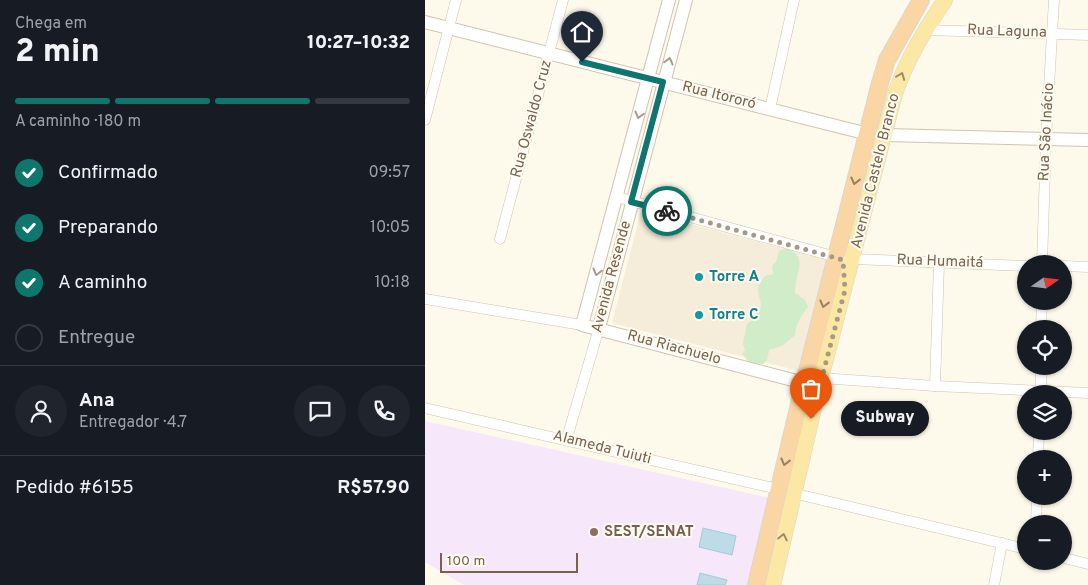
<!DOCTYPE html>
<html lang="pt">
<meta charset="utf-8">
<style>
body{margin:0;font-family:Overpass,sans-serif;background:#20242c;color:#f1f3f6;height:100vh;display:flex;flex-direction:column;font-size:19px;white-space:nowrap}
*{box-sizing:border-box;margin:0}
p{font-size:16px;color:#9ea1a6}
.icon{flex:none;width:28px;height:28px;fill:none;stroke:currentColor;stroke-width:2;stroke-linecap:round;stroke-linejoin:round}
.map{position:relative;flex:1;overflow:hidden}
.drawer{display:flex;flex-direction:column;background:#171b24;width:425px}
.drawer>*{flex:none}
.needle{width:32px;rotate:76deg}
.tools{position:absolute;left:592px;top:255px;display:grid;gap:10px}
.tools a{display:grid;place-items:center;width:55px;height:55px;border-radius:50%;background:#171b24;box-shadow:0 1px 4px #0004;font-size:25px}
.scale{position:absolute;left:15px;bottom:12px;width:138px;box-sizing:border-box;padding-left:5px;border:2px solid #7a634d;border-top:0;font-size:14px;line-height:18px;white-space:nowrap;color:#7a634d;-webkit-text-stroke:4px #fffcf2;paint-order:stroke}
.pin{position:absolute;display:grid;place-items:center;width:42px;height:42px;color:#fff;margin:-51px -21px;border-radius:50% 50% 50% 0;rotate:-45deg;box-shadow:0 0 5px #0007}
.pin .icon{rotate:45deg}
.courier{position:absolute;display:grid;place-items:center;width:50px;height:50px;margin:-25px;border:4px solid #0f766e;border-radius:50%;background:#fff;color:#222;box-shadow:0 1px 6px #0007}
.bubble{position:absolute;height:35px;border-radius:18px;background:#171b24;box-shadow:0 1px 4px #0004;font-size:16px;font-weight:800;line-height:35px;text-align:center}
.summary em{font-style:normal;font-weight:800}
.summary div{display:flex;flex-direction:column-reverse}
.summary{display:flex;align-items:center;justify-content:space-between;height:85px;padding:0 15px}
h1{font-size:32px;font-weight:800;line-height:38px}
.bar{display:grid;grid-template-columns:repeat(4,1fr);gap:8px 5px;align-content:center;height:60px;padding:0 15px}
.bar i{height:6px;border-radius:4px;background:#363941}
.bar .active{background:#0f766e}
.bar p{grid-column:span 4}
.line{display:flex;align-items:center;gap:12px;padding:0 15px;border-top:1px solid #363941}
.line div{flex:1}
.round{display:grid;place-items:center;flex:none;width:52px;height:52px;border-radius:26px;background:#20242c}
ol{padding:0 15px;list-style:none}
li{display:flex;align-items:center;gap:15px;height:55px}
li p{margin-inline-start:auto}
li .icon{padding:5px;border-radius:50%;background:#0f766e;color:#fff;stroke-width:4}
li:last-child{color:#9ea1a6}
li i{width:28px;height:28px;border:2px solid #363941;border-radius:50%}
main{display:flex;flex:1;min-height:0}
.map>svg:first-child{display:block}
.residential{fill:#f5ecd9}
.education{fill:#f6e7fa}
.green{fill:#d1ecc8}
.water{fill:#bedce8;stroke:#a4cada}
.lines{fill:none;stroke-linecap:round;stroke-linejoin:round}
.minor-casing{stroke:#d1c3af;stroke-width:11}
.tertiary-casing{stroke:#d1c3af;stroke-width:14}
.primary-casing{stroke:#dcd6d1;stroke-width:16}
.trunk-casing{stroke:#dcd6d1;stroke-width:18}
.minor{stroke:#fff;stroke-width:10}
.tertiary{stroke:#fff;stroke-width:12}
.primary{stroke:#fbe8a4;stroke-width:15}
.trunk{stroke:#f9d6a3;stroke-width:16}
.oneway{stroke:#a99a8b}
.oneway2{stroke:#a18b67}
.oneway3{stroke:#9a8062}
.done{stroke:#a89884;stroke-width:5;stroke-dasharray:0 9}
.route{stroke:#0f766e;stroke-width:6}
.culture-dot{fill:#0f9aa8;stroke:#fffcf2;stroke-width:2}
.education-dot{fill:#8d6e63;stroke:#fffcf2;stroke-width:2}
.labels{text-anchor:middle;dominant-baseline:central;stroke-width:4;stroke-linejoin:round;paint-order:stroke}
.street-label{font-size:15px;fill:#7a634d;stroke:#fffcf2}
.culture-label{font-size:15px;font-weight:bold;fill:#0d838f;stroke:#fffcf2;text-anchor:start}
.education-label{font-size:15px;font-weight:bold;fill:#785e54;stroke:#fffcf2;text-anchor:start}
</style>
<main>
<section class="drawer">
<div class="summary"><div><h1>2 min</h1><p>Chega em</p></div><em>10:27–10:32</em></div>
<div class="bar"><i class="active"></i><i class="active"></i><i class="active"></i><i></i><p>A caminho · 180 m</p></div>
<ol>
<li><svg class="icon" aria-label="check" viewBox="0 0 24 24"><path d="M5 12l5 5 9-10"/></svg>Confirmado<p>09:57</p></li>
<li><svg class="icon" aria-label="check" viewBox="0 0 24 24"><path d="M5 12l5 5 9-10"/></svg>Preparando<p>10:05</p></li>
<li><svg class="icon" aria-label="check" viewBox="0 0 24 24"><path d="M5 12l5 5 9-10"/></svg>A caminho<p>10:18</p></li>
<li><i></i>Entregue</li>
</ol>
<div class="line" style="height:90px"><a class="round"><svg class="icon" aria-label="person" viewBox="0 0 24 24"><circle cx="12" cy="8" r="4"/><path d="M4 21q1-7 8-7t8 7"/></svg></a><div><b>Ana</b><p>Entregador · 4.7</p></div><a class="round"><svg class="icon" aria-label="chat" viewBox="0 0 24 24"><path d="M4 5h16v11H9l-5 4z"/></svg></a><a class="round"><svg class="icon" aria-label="phone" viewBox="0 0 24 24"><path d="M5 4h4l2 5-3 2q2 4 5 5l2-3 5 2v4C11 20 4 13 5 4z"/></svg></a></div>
<div class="line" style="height:65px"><div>Pedido #6155</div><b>R$57.90</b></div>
</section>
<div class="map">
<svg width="663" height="585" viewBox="0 0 663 585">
<rect width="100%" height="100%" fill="#fdf9eb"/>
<!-- residential -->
<path class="residential" d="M216 211 405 261 374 371 187 323Z"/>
<!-- education -->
<path class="education" d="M0 421 345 498 325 585H39L0 562Z"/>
<!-- green -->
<path class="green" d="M362 248C385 258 369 274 370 293L380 300 383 307C376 316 371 323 370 335L357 346 344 350 342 360 338 364 324 363 317 353 320 350 318 344 322 324C326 322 336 310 336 305 335 293 328 291 340 276L348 274 347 266 351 262 354 251Z"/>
<!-- water -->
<g class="water">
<path d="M278 528 311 536 307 555 274 547Z"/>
<path d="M275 573 302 580 300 585H272Z"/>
</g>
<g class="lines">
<defs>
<g id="minor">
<path d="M500 30 663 35"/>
<path d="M345 109 369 0"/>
<path d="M0 120 31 0"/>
<path d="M192 197 415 258"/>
<path d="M75 239 138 0"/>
<path d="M429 259 601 266"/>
<path d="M617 264 621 139 629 0"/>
<path d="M639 266 663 267"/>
<path d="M0 299 157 325"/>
<path d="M616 329 617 301"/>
<path d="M396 378 510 386 663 393"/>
<path d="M510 386 514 263"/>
<path d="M616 394V366"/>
<path d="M0 408 353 489"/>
<path d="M142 438 174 328"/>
<path d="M613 459 614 431"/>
<path d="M368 493 601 549"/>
<path d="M611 524 612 496"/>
<path d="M639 558 663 564"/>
<path d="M569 585 577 543"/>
</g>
<g id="tertiary">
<path d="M244 0 157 325 379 383"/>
<path d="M0 22 443 134"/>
<path d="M460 135 663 140"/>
<path d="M174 328 261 0"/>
</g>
<path id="primary" d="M348 585 396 378 469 97C480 62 499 31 520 0"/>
<path id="trunk" d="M331 585 379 383 455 83 462 60 496 0"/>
</defs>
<!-- minor casing -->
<use href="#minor" class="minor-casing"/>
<!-- tertiary casing -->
<use href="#tertiary" class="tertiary-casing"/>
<!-- primary casing -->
<use href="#primary" class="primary-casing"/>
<!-- trunk casing -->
<use href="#trunk" class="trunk-casing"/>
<!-- minor -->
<use href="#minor" class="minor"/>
<!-- tertiary -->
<use href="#tertiary" class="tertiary"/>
<!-- primary -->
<use href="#primary" class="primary"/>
<!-- trunk -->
<use href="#trunk" class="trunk"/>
</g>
<!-- one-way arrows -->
<defs><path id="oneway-chevron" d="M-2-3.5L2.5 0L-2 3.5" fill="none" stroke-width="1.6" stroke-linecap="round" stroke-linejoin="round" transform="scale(1.25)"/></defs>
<g class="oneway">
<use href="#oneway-chevron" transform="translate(244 61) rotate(-75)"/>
<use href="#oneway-chevron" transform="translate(214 115) rotate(105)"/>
<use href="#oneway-chevron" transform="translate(172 272) rotate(105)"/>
</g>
<g class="oneway2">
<use href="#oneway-chevron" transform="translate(476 76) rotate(-69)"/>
<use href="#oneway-chevron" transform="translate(358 537) rotate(-78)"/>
</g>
<g class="oneway3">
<use href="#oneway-chevron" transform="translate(430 181) rotate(104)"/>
<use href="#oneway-chevron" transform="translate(399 304) rotate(104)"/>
<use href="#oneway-chevron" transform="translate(360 462) rotate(104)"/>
</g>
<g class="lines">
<!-- done -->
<path class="done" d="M242 211 418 260 420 290 386 419"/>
<!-- route -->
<path class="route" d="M157 62 238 82 206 202 242 211"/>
</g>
<!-- markers -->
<g class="culture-dot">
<circle cx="274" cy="277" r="5"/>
<circle cx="274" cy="315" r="5"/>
</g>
<circle class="education-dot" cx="169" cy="532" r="5"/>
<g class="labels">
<!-- street labels -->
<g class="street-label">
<text transform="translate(582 32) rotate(2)">Rua Laguna</text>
<text transform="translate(294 96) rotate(14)">Rua Itororó</text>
<text transform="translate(107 119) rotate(-75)">Rua Oswaldo Cruz</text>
<text transform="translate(622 132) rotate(-87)">Rua São Inácio</text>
<text transform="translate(451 171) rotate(-76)">Avenida Castelo Branco</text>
<text transform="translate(515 262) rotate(2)">Rua Humaitá</text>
<text transform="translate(187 277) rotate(-75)">Avenida Resende</text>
<text transform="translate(249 348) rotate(15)">Rua Riachuelo</text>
<text transform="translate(177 448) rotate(14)">Alameda Tuiuti</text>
</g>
<!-- culture labels -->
<g class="culture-label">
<text x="284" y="277">Torre A</text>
<text x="284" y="315">Torre C</text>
</g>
<!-- education labels -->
<g class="education-label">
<text x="179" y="532">SEST/SENAT</text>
</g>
</g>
</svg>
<div class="tools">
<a><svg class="needle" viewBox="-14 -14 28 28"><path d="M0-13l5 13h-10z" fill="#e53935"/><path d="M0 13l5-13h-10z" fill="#9ea1a6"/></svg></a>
<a><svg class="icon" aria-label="locate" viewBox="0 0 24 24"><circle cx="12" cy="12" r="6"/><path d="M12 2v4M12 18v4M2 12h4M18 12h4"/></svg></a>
<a><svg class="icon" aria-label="layers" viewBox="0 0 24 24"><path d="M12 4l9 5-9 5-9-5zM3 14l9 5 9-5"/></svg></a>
<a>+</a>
<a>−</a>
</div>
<div class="scale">100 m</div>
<div class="pin" style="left:386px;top:419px;background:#ea580c"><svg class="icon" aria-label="bag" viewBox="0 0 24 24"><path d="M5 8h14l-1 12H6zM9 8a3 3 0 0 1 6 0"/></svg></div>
<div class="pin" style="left:157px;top:62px;background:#1f2937"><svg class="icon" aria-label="home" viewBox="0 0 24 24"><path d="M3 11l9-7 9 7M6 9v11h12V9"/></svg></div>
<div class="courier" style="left:242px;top:211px"><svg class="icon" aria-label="bike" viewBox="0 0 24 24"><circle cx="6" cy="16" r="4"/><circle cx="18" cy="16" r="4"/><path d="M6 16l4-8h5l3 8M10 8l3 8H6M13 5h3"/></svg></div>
<div class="bubble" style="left:416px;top:401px;width:88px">Subway</div>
</div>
</main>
